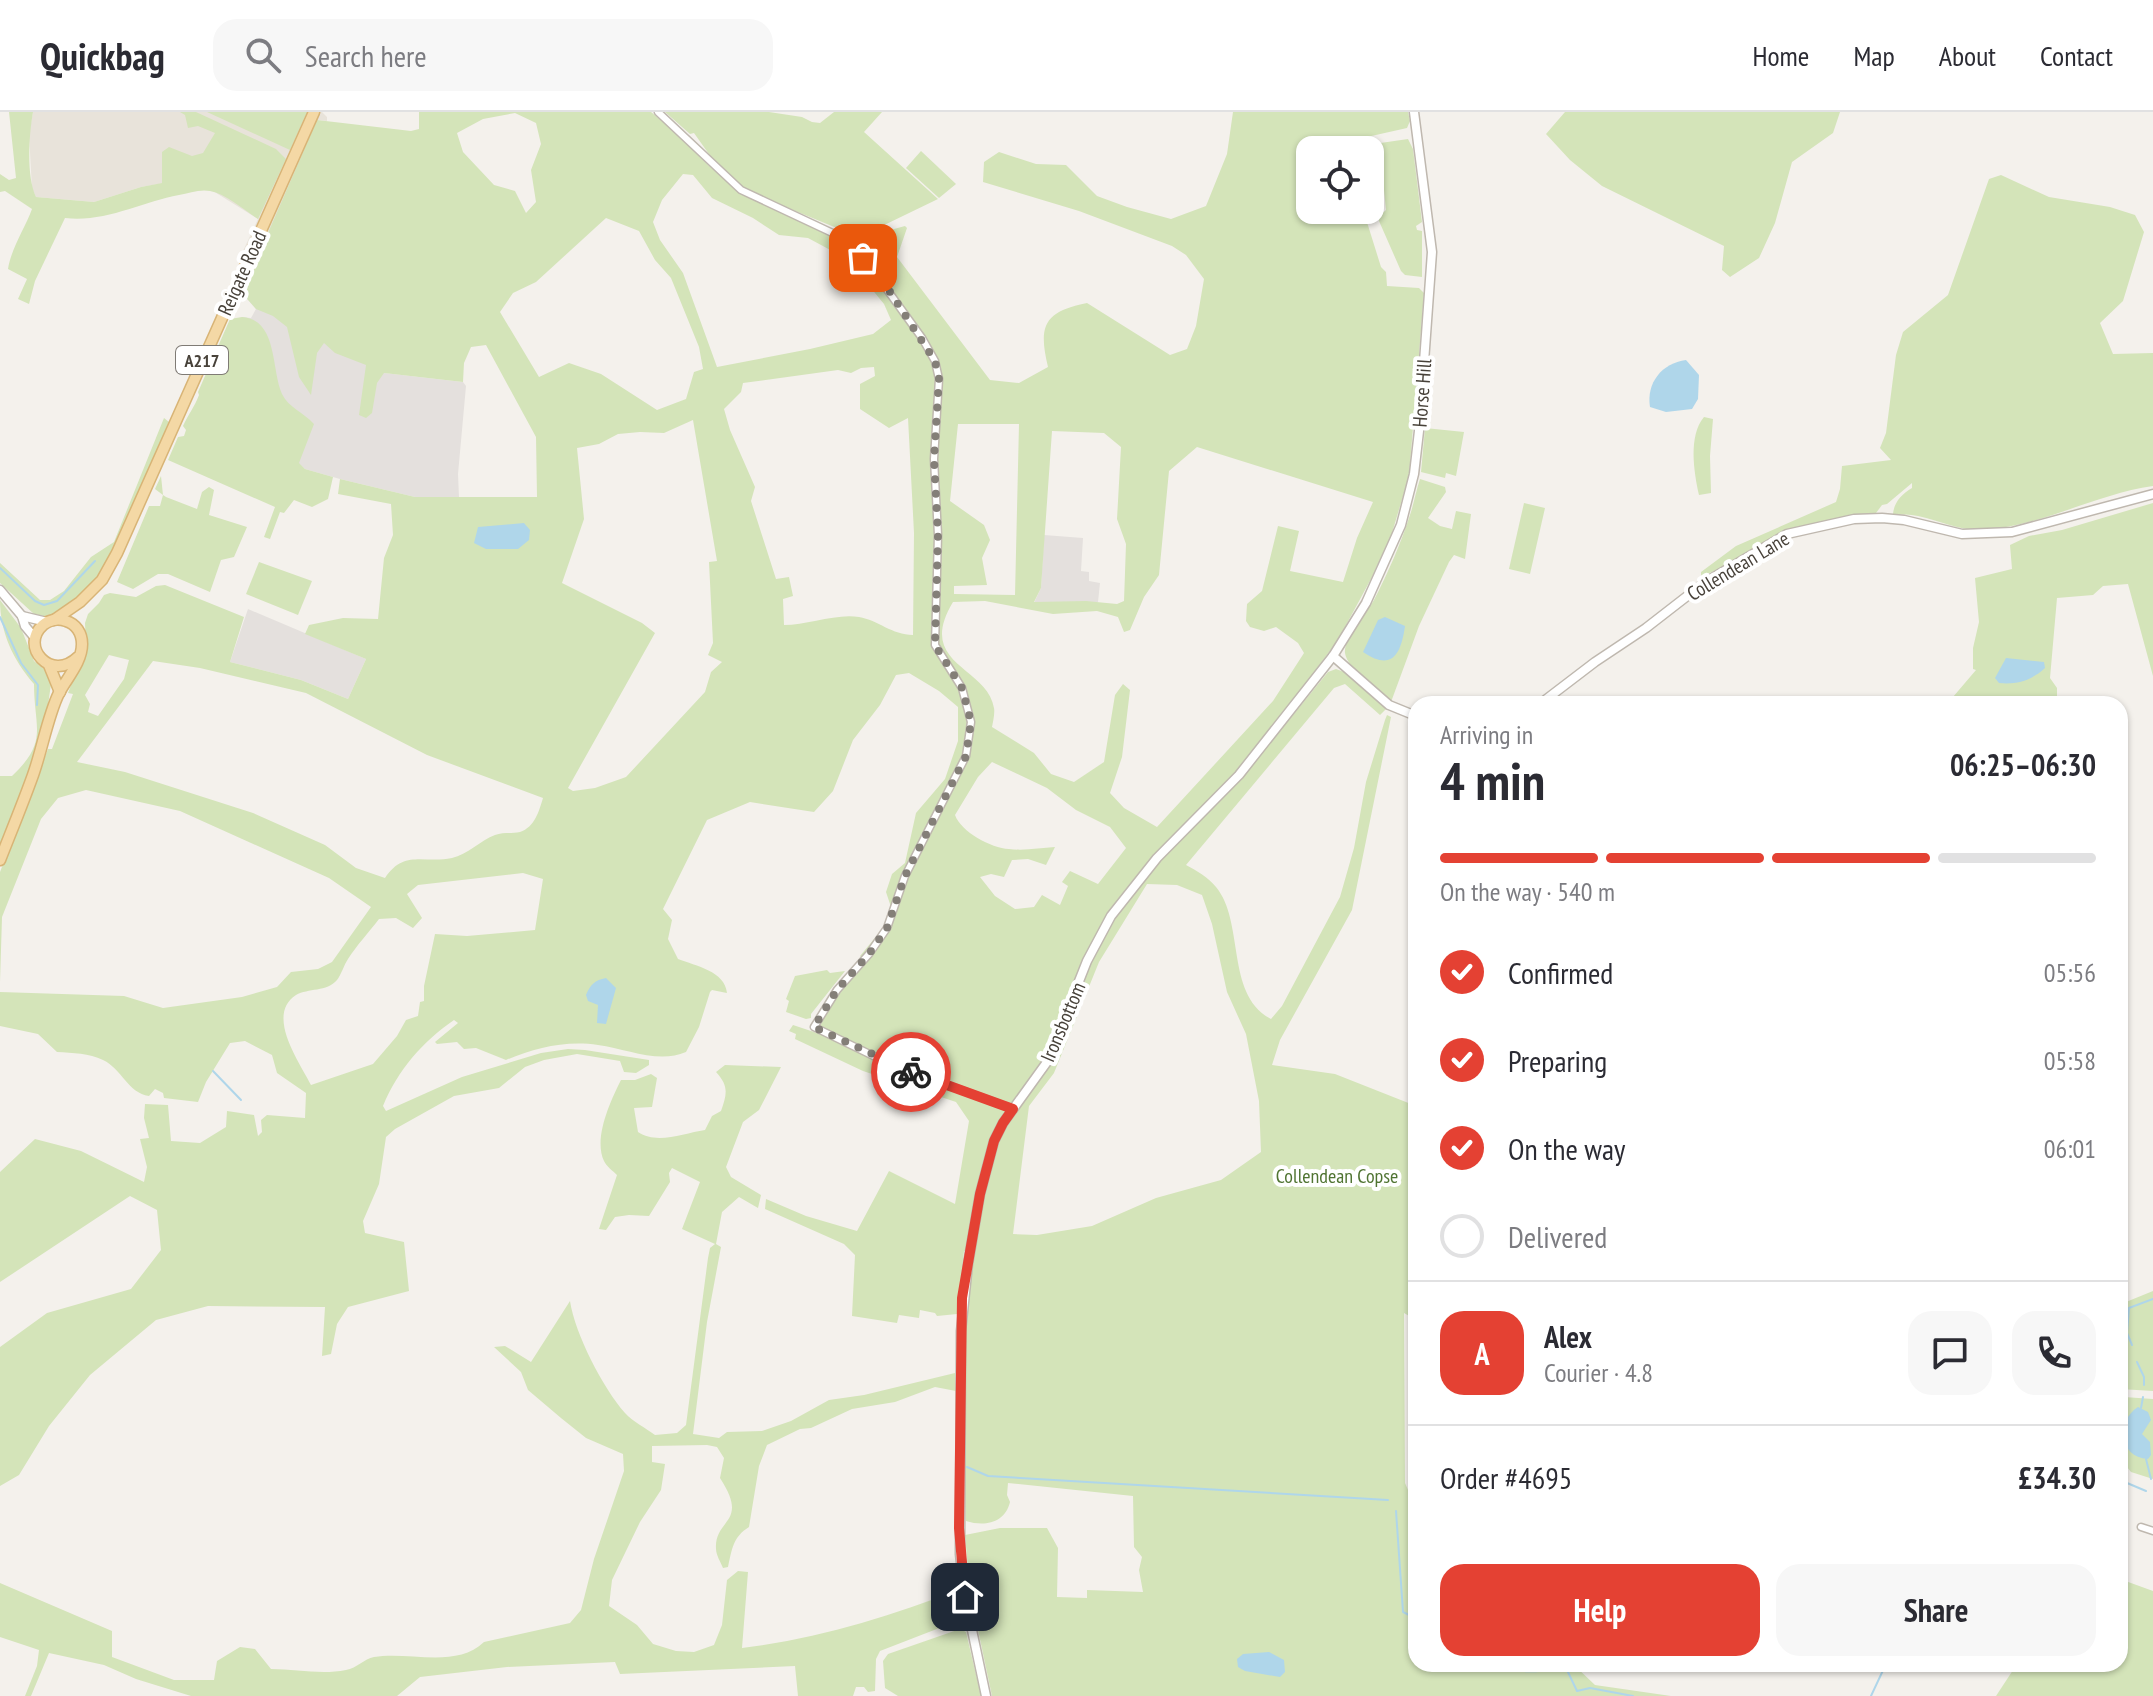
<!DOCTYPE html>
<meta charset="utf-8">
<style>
body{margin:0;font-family:"PT Sans Narrow",sans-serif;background:#f7f7f7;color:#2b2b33;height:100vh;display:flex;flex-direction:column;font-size:30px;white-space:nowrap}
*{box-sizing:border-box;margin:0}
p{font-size:26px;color:#7c7c81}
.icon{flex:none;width:44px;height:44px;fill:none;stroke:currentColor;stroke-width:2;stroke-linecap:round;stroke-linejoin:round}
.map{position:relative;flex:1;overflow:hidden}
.side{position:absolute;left:1408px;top:584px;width:720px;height:976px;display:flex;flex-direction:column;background:#fff;border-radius:24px;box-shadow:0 2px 6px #0004}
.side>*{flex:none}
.fabs{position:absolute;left:1296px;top:24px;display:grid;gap:16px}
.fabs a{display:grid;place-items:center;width:88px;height:88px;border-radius:16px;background:#fff;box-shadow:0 2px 6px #0004;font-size:40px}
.pin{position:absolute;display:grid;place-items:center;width:68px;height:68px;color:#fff;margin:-34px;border-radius:16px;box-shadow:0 4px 12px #0006}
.courier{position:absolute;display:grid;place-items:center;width:80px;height:80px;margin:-40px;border:6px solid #e44133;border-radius:50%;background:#fff;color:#222;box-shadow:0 2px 10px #0007}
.summary em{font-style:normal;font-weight:600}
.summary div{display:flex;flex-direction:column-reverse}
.summary{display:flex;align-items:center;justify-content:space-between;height:136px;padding:0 32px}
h1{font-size:52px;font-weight:600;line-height:60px}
.bar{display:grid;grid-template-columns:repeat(4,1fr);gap:12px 8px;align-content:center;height:96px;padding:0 32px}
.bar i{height:10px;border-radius:6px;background:#e1e1e2}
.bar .on{background:#e44133}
.bar p{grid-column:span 4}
.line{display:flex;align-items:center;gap:20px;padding:0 32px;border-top:2px solid #e1e1e2}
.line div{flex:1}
.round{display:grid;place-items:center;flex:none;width:84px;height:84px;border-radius:24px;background:#f7f7f7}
ol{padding:0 32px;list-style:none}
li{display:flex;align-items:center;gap:24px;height:88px}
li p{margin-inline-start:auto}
li .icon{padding:8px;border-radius:50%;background:#e44133;color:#fff;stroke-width:4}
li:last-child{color:#7c7c81}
li i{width:44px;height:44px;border:4px solid #e1e1e2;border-radius:50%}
.primary-button{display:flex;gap:16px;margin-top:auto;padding:16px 32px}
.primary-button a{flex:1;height:92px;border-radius:24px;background:#e44133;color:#fff;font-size:32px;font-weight:600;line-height:92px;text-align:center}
.primary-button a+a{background:#f7f7f7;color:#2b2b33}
header{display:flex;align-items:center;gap:48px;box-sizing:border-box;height:112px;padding:0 40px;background:#fff;border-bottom:2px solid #e1e1e2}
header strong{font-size:38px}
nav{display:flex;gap:44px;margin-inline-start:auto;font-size:28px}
.search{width:560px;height:72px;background:#f7f7f7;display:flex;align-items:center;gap:20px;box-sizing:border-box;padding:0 28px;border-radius:24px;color:#7c7c81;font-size:30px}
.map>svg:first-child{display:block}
.residential{fill:#e8e3da}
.industrial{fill:#e4e0dd}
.green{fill:#d4e4b9;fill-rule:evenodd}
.water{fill:#afd6ea}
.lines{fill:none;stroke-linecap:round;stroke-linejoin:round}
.stream{stroke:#afd6ea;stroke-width:2}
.minor-casing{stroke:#bfb8af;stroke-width:9}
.tertiary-casing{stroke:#bfb8af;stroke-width:11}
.primary-casing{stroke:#d8b476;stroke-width:13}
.minor{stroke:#fff;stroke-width:6}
.tertiary{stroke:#fff;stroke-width:8}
.primary{stroke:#f4d8a5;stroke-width:10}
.done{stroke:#847f78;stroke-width:8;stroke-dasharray:0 14.4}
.route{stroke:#e44133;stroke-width:10}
.labels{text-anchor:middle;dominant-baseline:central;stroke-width:8;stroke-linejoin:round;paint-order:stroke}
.shield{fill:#fff;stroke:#7f7b75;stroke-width:2}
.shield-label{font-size:18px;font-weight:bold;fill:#48423a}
.street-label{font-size:20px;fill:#48423a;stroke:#fff}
.park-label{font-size:20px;fill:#507432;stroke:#fff}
</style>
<header>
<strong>Quickbag</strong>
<div class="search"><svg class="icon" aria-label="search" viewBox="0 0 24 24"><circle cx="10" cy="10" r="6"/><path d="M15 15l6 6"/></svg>Search here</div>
<nav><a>Home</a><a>Map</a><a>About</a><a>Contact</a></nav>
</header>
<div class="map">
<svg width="2153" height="1584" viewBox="0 0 2153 1584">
<rect width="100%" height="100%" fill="#f4f1ec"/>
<!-- residential -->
<path class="residential" d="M33 0H322L327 5V9L317 8 273 148 243 139 258 107 213 79 182 68 141 75 94 90 36 85 32 77 29 22Z"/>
<!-- industrial -->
<g class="industrial">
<path d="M242 181 384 261 463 270 466 274 458 362 459 385H415L340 367 305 357 298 351 297 307 235 219 242 205 251 206 256 197Z"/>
<path d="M1044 423 1083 426 1081 459 1089 460V469L1100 471 1098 490 1034 491 1041 476Z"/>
<path d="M248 497 366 547 348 587 301 568 230 550Z"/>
</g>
<!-- green -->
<g class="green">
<path d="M9 0H33C29 23 26 64 36 85L94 90 141 75 162 71V40L169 35 192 44 203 41 215 21 198 14 188 16 185 3 180 0H196L276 37 286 47 258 107C244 98 226 82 210 79 200 77 189 81 179 83 142 90 104 111 65 106L35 169 29 192 18 187 27 167 8 157C11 137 25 116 32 97L5 79 0 80V62L9 68 16 66Z"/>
<path d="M207 0H307L290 38Z"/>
<path d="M419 0H651L688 31 708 53 740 80 837 126 855 140 883 120 905 114 907 116 897 145 990 268 1019 271 1048 255C1038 213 1044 200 1087 191L1170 243 1187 237 1196 214 1204 167 1186 143 1172 134 1079 99 983 70 984 50 999 40 1036 52 1066 53 1097 84 1127 95 1171 107 1206 94 1227 42 1233 0H1408L1410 9 1407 16 1358 27 1360 34 1408 27 1413 37 1422 110 1416 114 1417 118 1422 119V165L1405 163 1401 159 1379 109V104L1386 98 1382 58 1374 59 1370 66 1376 91 1370 98V38H1310V98H1370L1366 107 1381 155 1386 160 1387 174 1419 176 1424 181 1409 364 1392 421 1372 465 1338 528 1266 625 1272 629 1328 560 1336 557 1344 560 1387 596 1380 603 1345 572 1334 576 1186 753C1197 759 1208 765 1216 775 1245 810 1225 883 1271 907L1282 894 1340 785 1354 736 1366 670 1385 608 1387 603 1391 605 1352 798 1280 928 1272 953 1335 962 1416 994V1208L1404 1201 1405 1371 1412 1387H1416V1552H1573L1595 1573 1671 1584H992L970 1480 965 1423 1000 1416H1047L1058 1436 1057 1485 1087 1486V1478L1143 1480 1139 1458 1142 1445 1134 1435 1133 1384 1008 1371 1007 1383 1010 1390C1005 1411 985 1415 966 1409L962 1263 973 1140 964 1139 957 1202 937 1204 935 1201 920 1198 919 1206 899 1203 897 1211 852 1204 855 1143 844 1132 765 1097 766 1087 806 1104 857 1119 889 1059 955 1092 969 1009 956 990 863 959 795 927 796 922 789 919 793 913 817 921C828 893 847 872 866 849L860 844 883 816 891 795 886 780 892 762 905 751 916 701 945 667 958 629V595L939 579 909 561 896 563 880 593 853 628 833 679 814 700 750 690 707 708 663 797 672 808 668 827 678 847C696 854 725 859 727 881L712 878 710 880 699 915 686 940C659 952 627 937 598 933 566 928 534 936 506 948L476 936 464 937 457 930 437 932 435 930 458 911 454 908C422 930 398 958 383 994L386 999 462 965 541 941 568 937 585 938 649 948V953L636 961 624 960 620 949 577 942 544 948 525 955 499 976 454 984 395 1017 386 1025 379 1072 363 1109 365 1121 404 1130 409 1179 348 1195 337 1212 331 1242 322 1244 325 1195 208 1194 156 1208 90 1263 49 1314 19 1363 0 1374V1235L47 1201 131 1177 161 1138 157 1098 130 1084 0 1170V1060L35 1027 81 1039 144 1070 147 1055 140 1027 149 1026 144 1006 145 992 168 993 171 1029 200 1031 226 1015 227 999 254 1003 258 1024 262 1020 261 1008 267 1003 305 1006 306 981 277 961 272 943 245 929 230 931 206 970 198 990 164 986 163 981 155 977 149 984C128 981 122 957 103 948 89 941 73 941 57 940L38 922 0 914V880L124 884 163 896 242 885 277 875 291 860 318 857 332 850 371 795 329 766 180 699 86 678 58 686 41 707 2 805 0 870V760L48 637H52L73 582 68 581 86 534 85 511 88 502 99 491 104 483 110 481 136 485 156 474 165 473 244 505 230 550 301 568 348 587 366 547 305 522 309 513 343 506 378 507 384 446 393 423 391 392 338 382 340 367 415 385H537L536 325 486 233 471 235 464 251 463 270 384 261 377 271 372 301 366 306 359 303 366 253 335 241 324 231 317 241 311 283 299 265 287 215 273 204 256 197 242 181 317 8 411 19 419 17ZM515 1 536 11 541 32 531 58 536 90 526 101 515 79 494 73 463 40 457 21 483 7ZM683 62 693 63 712 86 753 106 779 123 808 126 847 147 884 192 891 208 873 222 810 237 717 255 683 161 660 128 653 110 662 88ZM606 106 639 119 655 148 671 166 699 235 703 257 694 260 686 287 657 298 601 262 569 251 539 265 500 200 513 181 536 170ZM874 255 875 264 860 272V297L889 316 908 306 914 421 913 523C892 523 878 508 859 505 837 501 807 513 784 513L783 487 793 484 789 465 776 467 751 389 755 375 730 318 724 297 741 280 743 271 838 258 851 261 861 256ZM693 308 717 449 709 450 713 531 708 543 722 550 711 560 705 580 626 665 595 676 573 679 568 676 655 521 642 511 562 471 584 407 577 336 599 332 618 322 640 320 664 321ZM958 312H1019L1015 483 954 482V474L987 473 982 446 990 428 984 413 950 389ZM1052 319 1104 321 1121 335 1117 407 1126 432 1124 489 1117 492 1086 489 1034 490 1041 476ZM1197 335 1373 390 1357 426 1343 470 1290 459 1299 419 1278 414 1262 479 1247 492 1246 509 1250 515 1264 519 1276 515 1298 531 1304 541 1273 589 1157 715 1124 696 1110 681 1122 645 1130 578 1123 572 1115 583 1104 650 1074 670 1051 662 1034 641 992 615C993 610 995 601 994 596 987 554 915 553 953 490L985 489 1053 502 1097 499 1118 505 1124 520 1130 518 1144 485 1159 463 1169 359ZM109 543 129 548 124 567 98 604 88 600 90 592 85 583ZM153 549 200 556 306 581 427 643 543 686C539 699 535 715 520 720 512 722 503 720 495 723 481 728 467 743 452 746 425 752 404 737 385 766L356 756 325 733 253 701 125 660 77 650ZM992 650 1047 676 1076 698 1110 715 1126 736 1098 772 1070 759 1062 770 1068 774 1060 793 1042 783 1034 795 1015 797 995 784 980 765 991 762 1004 765 1012 748 1028 747 1046 753 1055 735C1040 736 1024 739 1009 737 991 736 961 720 955 703L978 665ZM523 761 543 767 535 818 467 824 435 822 424 874V889L420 890 418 904 406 908 397 924 373 952 311 973C300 951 265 903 296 883 308 876 327 880 337 868 341 863 344 853 348 847 357 833 369 820 379 807L396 806 413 816 422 806 407 782 418 773ZM1147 772 1177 773 1202 783 1212 812 1227 880 1246 922 1259 989 1261 1040 1221 1068 1156 1086 1092 1114 1037 1123 1013 1122 1029 994 1054 961 1099 850Z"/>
<path d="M665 0H769L802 5 812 10 820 11 834 0H882L864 20 938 87 876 117 856 131 844 119 747 79 711 45 694 21 690 22Z"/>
<path d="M1565 0H1840L1833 21 1792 50 1775 111 1759 146 1730 165 1722 158 1724 134 1602 74 1570 48 1546 22Z"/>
<path d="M921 39 956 72 939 86 906 56Z"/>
<path d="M2001 63 2049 85 2110 95 2135 103 2144 120 2123 189 2100 211 2113 242 2153 241V374C2096 382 2042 414 1984 418 1958 419 1942 409 1918 404 1910 402 1901 403 1893 402 1894 390 1902 382 1912 376V371L1887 392 1882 393 1876 401 1809 413 1787 422 1734 452 1701 464V460L1736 434 1836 390 1840 377 1842 354 1891 348 1880 336 1886 321 1896 243 1903 220 1948 183 1989 67Z"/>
<path d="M242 205C278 208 271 257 282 282 288 295 304 301 314 312L299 351 305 357 333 365 328 387 312 395 294 388 284 401 280 400 270 427 264 425 275 395 168 348 178 325 184 324 186 318 183 314C188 303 195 294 199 283L198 280 230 207Z"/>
<path d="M1704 305 1713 307 1710 344 1711 381 1699 383C1694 360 1688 324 1704 305Z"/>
<path d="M164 306 169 310C146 367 123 448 76 488 68 494 58 499 49 505L34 502 0 471V451L40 488H50L64 479 91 445 114 430Z"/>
<path d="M1425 316 1464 320 1456 364 1446 361 1445 366 1421 360Z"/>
<path d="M161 364 163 383 166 385 197 397 202 380 209 375 214 378 209 403 247 415 234 445 221 448 210 480 168 462H158L133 477 117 470 149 394H160L163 383 155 377Z"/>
<path d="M1420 367 1445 375 1446 380 1428 406 1440 414 1452 417 1456 399 1471 402 1465 447 1454 443 1449 450 1419 514 1391 590C1379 580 1347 557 1345 541 1343 528 1367 500 1374 488 1388 461 1401 431 1410 403 1414 391 1416 379 1420 367Z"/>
<path d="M1524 391 1545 396 1530 462 1509 457Z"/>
<path d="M2153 391V564L2128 472 2103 474 2093 483 2057 486 2050 566 2057 576V591L1972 585 1964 592H1947L1976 558 1973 557V536L1979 510 1975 466 2012 457 2010 433 2029 424 2062 418Z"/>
<path d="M259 450 312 469 298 503 246 482Z"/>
<path d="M0 488 21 516 34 549 49 561 51 572 45 614 33 652 0 732V664H12C49 629 34 616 34 572 13 548 0 520 0 488Z"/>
<path d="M827 858 830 861 845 859 811 902V906L806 907 786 900 789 889 786 887 795 864Z"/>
<path d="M725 953 781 955 759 998 743 1010 726 1055 731 1065 761 1083 758 1096 739 1085 722 1100 716 1132 721 1135 707 1210 693 1322 719 1326 727 1320 762 1319 791 1309 829 1288 864 1283 955 1261 956 1279 935 1275 895 1290 852 1297 811 1316 800 1317 767 1333 759 1354 749 1415C733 1425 732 1437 728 1455L723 1456C721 1451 716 1443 716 1437 714 1406 750 1412 720 1366L724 1346 717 1335 707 1333 652 1334V1350L665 1352 661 1378 640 1410 612 1468 609 1494 637 1513 653 1532 676 1539 694 1540 714 1533 722 1513 727 1468 738 1459 748 1460 742 1536C816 1527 889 1505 958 1478L962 1501 960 1508 880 1539 876 1547 875 1579 868 1580 864 1575H856L853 1584H798L795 1554 620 1562 615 1550 507 1555 420 1565 397 1584H191L136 1567 104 1553 49 1541 31 1584H25L37 1554 39 1538 0 1525V1471L112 1519V1545L174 1568H214L217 1549 240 1535 255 1537 271 1557C296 1557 321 1563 346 1558 357 1556 364 1547 374 1545 409 1539 456 1557 484 1530L570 1511 581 1498 594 1447 624 1359 623 1342 586 1326 561 1306 528 1278 521 1260 494 1235 505 1234 531 1250 570 1189C575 1222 603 1276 625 1301 633 1310 646 1316 655 1323L677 1321 686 1313 708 1146 710 1136 715 1132 682 1117 700 1070 672 1056 669 1061 670 1070 649 1104 629 1103 615 1105 606 1118 599 1117 617 1063C613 1059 606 1054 604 1049 593 1026 611 988 621 968H635L651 962 657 966 652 995 634 996 638 1020C657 1033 684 1021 705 1018L712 1004 721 999C727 982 729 974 716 960Z"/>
<path d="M2153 1179V1279L2120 1277V1212L2126 1190Z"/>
<path d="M2124 1285 2153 1287V1367L2131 1360 2120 1346V1287Z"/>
<path d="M2120 1467 2153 1479V1584H1996L2017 1552H2120Z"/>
<path d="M960 1517 966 1520 981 1584H898L885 1576 883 1549 888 1542Z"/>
</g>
<!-- water -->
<g class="water">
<path d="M1686 248 1699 263 1698 287 1692 297 1666 300 1650 295C1646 271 1662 251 1686 248Z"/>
<path d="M524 411 530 418 529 428 518 437H486L474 431 478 415Z"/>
<path d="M1385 505 1405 514C1401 542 1392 560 1363 540L1378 508Z"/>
<path d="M2006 546 2044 550 2045 556C2032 568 2017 573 1999 571L1995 566Z"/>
<path d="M606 866 616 876 606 912 597 911 598 893 588 889 586 883C590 873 595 868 606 866Z"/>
<path d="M2138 1295 2148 1300 2151 1308 2142 1322 2150 1330 2151 1343 2148 1347C2118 1345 2116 1309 2138 1295Z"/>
<path d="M1269 1540 1284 1548 1285 1560 1280 1565 1245 1559 1238 1555 1237 1547 1243 1542Z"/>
</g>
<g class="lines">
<!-- stream -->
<g class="stream">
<path d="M0 456 35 489 44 493 57 489 95 449"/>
<path d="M0 505 21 551 38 573 37 593"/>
<path d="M213 959 241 988"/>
<path d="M2132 1233 2127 1221 2129 1196 2153 1187"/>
<path d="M2137 1250 2144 1265V1273"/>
<path d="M2141 1296 2143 1285"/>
<path d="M2146 1347 2151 1367"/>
<path d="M967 1355 988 1364 1388 1388"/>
<path d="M2120 1368 2146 1379"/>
<path d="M1396 1399 1403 1500 1409 1503 1416 1500"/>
<path d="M1502 1552C1522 1563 1540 1559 1563 1556L1567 1558 1577 1579 1590 1576 1633 1584"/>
<path d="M1871 1584 1886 1552"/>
</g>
<defs>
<g id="minor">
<path d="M658 0 741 78 841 125 857 136 922 226 935 249 939 267 934 347 938 423 935 533 962 576 971 610 966 644 905 764 887 816 869 842 837 878 814 915 890 952 1013 997"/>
<path d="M2141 1415 2153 1419"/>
</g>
<g id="tertiary">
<path d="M0 478 22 504 25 514 35 526"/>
<path d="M22 504 47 510"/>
<path d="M1333 544 1389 593 1416 604"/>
<path d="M1540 592 1595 550 1646 516 1704 471 1787 422 1854 407 1882 406 1904 408 1962 422 2012 420 2153 382"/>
<path d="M986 1584 965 1485 960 1442 961 1219 968 1152 980 1082 994 1029 1003 1011 1047 950 1087 849 1111 804 1157 746 1239 663 1333 544 1366 491 1401 413 1414 362 1419 319 1432 140 1414 0"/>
</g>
<g id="primary">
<path d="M54 508 80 490 102 468 117 441 314 0"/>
<path d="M49 553 60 580"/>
<path d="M0 748C11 720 23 691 33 663 42 638 48 603 59 581 67 566 82 550 82 532 82 521 76 512 66 509 58 506 49 508 43 513 19 534 51 571 78 545"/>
</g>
</defs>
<!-- minor casing -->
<use href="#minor" class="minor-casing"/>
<!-- tertiary casing -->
<use href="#tertiary" class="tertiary-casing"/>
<!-- primary casing -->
<use href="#primary" class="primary-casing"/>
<!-- minor -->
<use href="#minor" class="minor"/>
<!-- tertiary -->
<use href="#tertiary" class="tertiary"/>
<!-- primary -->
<use href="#primary" class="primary"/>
</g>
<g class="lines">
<!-- done -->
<path class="done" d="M863 146 883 169 935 249 939 267 934 347 938 423 935 533 962 576 971 610 966 644 905 764 887 816 869 842 837 878 814 915 911 960"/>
<!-- route -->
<path class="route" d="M911 960 1013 997 1003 1011 994 1029 980 1082 962 1186 959 1416 965 1485"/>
</g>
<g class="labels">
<!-- shield labels -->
<rect class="shield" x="176" y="234" width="52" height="28" rx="6"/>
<g class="shield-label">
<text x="202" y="248">A217</text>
</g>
<!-- street labels -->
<g class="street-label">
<text transform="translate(242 161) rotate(-66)">Reigate Road</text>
<text transform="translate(1422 281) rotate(-86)">Horse Hill</text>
<text transform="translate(1738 454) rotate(-31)">Collendean Lane</text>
<text transform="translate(1063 910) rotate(-67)">Ironsbottom</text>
</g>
<!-- park labels -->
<g class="park-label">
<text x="1337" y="1064">Collendean Copse</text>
</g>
</g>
</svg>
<div class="fabs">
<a><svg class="icon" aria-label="locate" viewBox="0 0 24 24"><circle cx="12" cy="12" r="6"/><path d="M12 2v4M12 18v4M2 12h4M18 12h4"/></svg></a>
</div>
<div class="pin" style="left:863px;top:146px;background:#ea580c"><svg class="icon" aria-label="bag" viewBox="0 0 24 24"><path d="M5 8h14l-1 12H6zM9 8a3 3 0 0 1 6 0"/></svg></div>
<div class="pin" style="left:965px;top:1485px;background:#1f2937"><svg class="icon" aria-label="home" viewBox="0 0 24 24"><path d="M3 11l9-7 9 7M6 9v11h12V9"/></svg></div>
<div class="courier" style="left:911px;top:960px"><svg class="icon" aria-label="bike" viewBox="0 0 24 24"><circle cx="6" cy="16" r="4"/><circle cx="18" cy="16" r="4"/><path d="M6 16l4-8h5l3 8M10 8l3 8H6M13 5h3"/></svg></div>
<section class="side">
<div class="summary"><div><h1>4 min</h1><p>Arriving in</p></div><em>06:25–06:30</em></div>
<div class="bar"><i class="on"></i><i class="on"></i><i class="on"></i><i></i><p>On the way · 540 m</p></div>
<ol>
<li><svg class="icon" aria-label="check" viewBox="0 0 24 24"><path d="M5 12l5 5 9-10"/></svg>Confirmed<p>05:56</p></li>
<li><svg class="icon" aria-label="check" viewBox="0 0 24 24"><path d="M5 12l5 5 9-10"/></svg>Preparing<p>05:58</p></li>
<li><svg class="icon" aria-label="check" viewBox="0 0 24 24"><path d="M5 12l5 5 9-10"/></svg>On the way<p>06:01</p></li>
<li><i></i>Delivered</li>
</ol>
<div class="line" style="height:144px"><b class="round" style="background:#e44133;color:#fff">A</b><div><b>Alex</b><p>Courier · 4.8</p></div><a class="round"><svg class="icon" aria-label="chat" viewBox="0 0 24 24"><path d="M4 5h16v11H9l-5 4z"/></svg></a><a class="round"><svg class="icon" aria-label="phone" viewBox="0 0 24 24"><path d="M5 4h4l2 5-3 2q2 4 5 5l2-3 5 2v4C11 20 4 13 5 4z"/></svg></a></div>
<div class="line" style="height:104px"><div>Order #4695</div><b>£34.30</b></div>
<div class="primary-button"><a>Help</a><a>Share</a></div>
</section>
</div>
